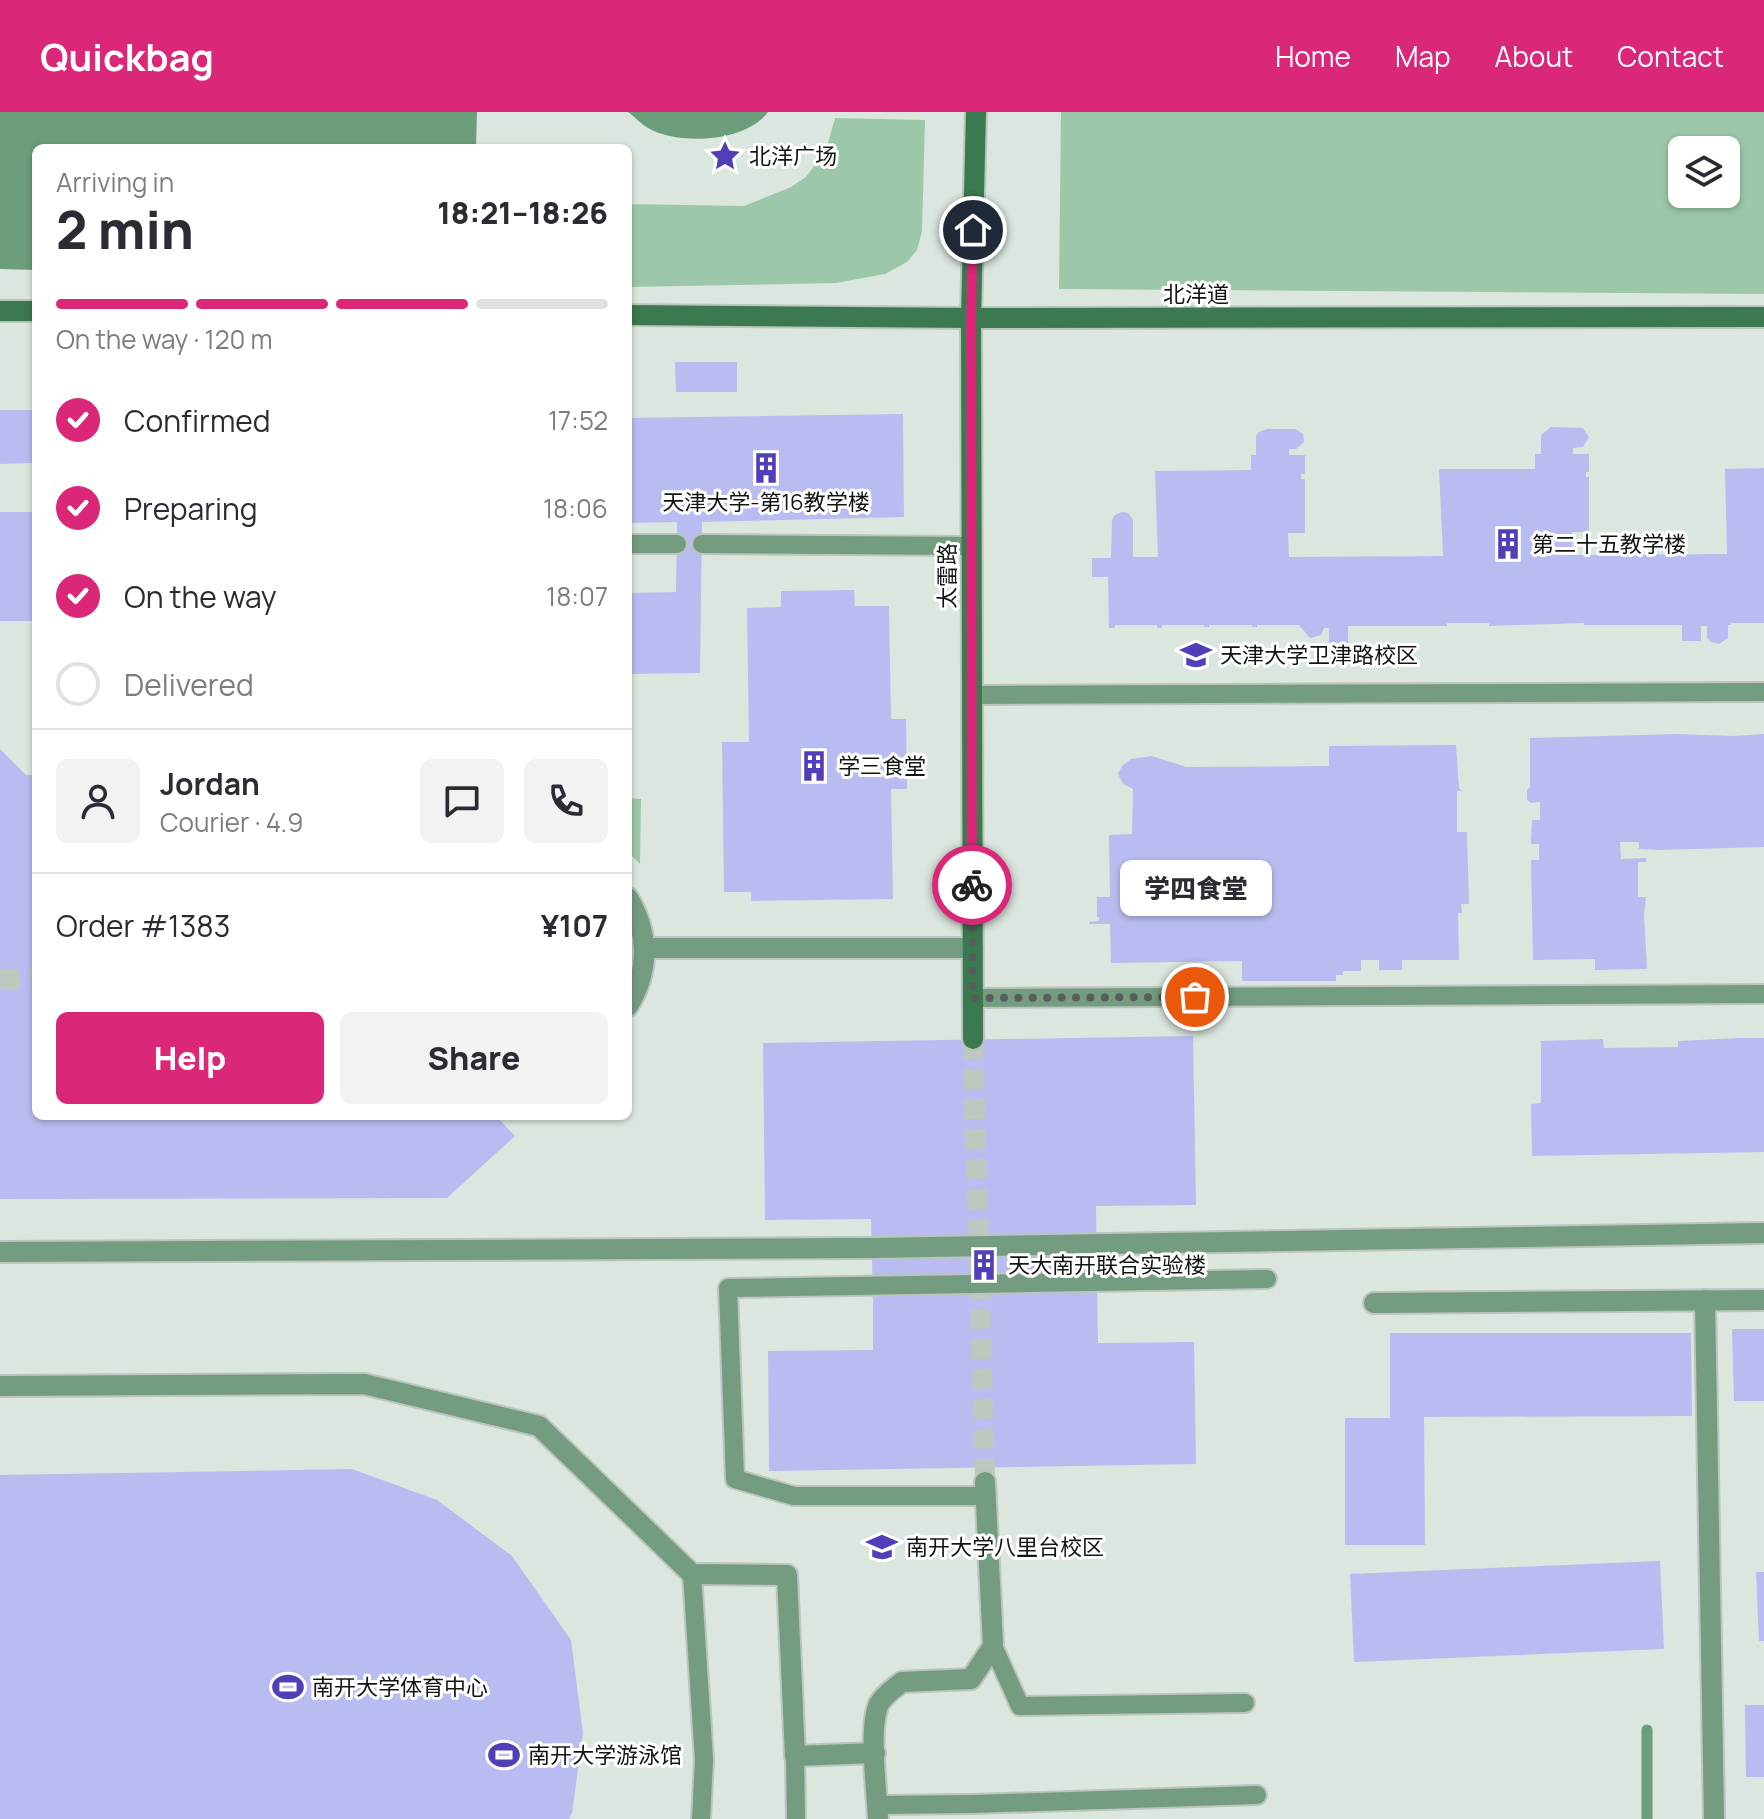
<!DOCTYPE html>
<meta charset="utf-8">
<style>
body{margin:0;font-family:Manrope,"Noto Sans SC",sans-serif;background:#f2f2f3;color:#2b2b33;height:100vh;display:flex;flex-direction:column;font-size:30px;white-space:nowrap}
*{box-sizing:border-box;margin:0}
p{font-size:26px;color:#7c7c81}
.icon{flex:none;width:44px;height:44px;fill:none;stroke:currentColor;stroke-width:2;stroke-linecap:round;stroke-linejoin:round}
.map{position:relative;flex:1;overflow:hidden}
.details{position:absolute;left:32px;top:32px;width:600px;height:976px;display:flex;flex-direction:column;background:#fff;border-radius:12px;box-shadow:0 2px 6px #0004}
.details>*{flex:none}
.buttons{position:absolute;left:1668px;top:24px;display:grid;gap:16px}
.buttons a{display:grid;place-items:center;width:72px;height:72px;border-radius:12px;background:#fff;box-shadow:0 2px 6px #0004;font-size:40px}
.pin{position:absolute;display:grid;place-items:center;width:68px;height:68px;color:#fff;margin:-34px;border:4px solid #fff;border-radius:50%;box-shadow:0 2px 8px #0007}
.courier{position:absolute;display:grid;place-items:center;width:80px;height:80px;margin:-40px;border:6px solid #db2777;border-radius:50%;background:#fff;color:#222;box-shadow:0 2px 10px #0007}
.bubble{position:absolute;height:56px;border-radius:12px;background:#fff;box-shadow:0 2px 6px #0004;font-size:26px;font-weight:800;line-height:56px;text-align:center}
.head em{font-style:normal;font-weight:800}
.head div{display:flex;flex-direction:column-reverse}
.head{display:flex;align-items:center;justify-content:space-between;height:136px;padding:0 24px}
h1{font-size:52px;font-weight:800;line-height:60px}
.bar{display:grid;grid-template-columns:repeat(4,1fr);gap:12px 8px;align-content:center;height:96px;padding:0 24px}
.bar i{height:10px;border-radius:6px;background:#e1e1e2}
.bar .selected{background:#db2777}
.bar p{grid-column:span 4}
.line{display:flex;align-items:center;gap:20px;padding:0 24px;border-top:2px solid #e1e1e2}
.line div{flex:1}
.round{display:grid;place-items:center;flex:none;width:84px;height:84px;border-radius:12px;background:#f2f2f3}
ol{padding:0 24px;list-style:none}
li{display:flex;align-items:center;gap:24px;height:88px}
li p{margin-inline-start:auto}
li .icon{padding:8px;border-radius:50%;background:#db2777;color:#fff;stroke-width:4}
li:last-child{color:#7c7c81}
li i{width:44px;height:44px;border:4px solid #e1e1e2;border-radius:50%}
.cta{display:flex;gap:16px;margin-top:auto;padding:16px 24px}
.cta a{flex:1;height:92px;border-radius:12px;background:#db2777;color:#fff;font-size:32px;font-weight:800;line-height:92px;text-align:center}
.cta a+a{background:#f2f2f3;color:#2b2b33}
header{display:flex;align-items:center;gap:48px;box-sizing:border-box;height:112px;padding:0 40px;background:#db2777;color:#fff}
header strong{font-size:38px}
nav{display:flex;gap:44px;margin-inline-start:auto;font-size:28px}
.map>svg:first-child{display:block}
.green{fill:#9cc7a8;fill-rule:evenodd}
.water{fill:#6c9e7b}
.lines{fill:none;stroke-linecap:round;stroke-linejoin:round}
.stream{stroke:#6c9e7b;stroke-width:11}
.building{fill:#b9bcf0}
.street-tunnel{stroke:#bdc8bf;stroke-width:20;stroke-dasharray:20 10;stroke-linecap:butt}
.lane-casing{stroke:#bbc5bd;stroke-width:22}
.street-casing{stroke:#bbc5bd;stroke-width:24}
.secondary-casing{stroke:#bbc5bd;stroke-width:24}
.lane{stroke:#749c80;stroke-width:18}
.street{stroke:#749c80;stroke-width:20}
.secondary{stroke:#3b7951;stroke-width:20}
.done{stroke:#585e59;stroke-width:8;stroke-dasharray:0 14.4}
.route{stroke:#db2777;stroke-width:10}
.labels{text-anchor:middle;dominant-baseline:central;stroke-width:6;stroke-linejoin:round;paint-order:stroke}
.poi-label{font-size:22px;fill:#111512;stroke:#fff;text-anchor:start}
.street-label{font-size:22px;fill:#111512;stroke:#fff}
</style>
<header>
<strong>Quickbag</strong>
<nav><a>Home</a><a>Map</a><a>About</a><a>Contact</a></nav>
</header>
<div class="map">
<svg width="1764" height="1707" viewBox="0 0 1764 1707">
<rect width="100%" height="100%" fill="#dbe7de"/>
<!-- green -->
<g class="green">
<path d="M1061 0H1764V182L1059 177ZM1682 38H1726V82H1682Z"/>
<path d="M835 6 925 8 922 119 917 138 907 150 885 162 836 171 628 175V92L744 94 791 75 806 65 826 38Z"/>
<path d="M628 686 641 687 640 752 628 740Z"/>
</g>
<!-- water -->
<g class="water">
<path d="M0 0H477L476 36H36V158L0 157Z"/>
<path d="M628 0H768C746 30 679 34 648 16 641 12 635 5 628 0Z"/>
</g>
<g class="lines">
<!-- stream -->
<path class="stream" d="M1647 1707V1618"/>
</g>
<!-- building -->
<g class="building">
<path d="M675 250H737V280H676Z"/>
<path d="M0 298H36V351L0 352Z"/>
<path d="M903 302 904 405 702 410 700 561 628 562V481L676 480 677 410 628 411V306Z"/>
<path d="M1551 315 1583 316 1589 325 1583 335 1573 336V342H1589V360H1586V365H1589V420H1572L1573 443 1727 442 1725 357 1764 356V511H1731V513H1728V526L1719 532 1711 530 1707 526V514H1701V529H1682V513H1584V511L1489 514V511H1447V514H1348V531H1329V516H1324L1321 523 1310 526 1299 513H1257V515H1252V513H1209V515H1204V513H1162V516H1157V513H1115V516H1109L1108 465H1092V446H1111L1112 408 1115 403 1122 400 1128 401 1133 408V445H1158L1155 359 1251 358V343H1256V324L1259 320 1267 317H1296L1303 322 1304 330 1296 337H1289V343H1305V362H1301V367H1305V421H1288L1289 445 1443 444 1439 357H1535V342H1541V323Z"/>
<rect x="0" y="400" width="36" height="109"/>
<path d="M854 478 855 494H889L891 607H906L907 677H891L893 787 751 789V780H724L722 630H749L747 496 781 495V479Z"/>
<path d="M1676 622 1734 624 1764 622V735L1658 738 1639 737V730H1620L1621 747 1646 746V750H1638V785H1646L1644 803 1647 857 1595 858V847L1533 848 1531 748H1539V732H1531V727L1532 708H1540V690L1531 691 1527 688V678L1530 675V626Z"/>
<path d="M1456 633 1459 676 1462 679H1457V720H1467L1469 792H1461L1462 801H1458L1459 848H1402V858H1379V848H1361V859H1343V863H1336V869H1242V849L1111 851 1110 812H1089V810L1099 809V805H1097V785H1110L1109 723 1132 722 1133 677 1123 672 1118 662 1122 654 1131 647 1152 644 1186 655 1329 654V634Z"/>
<path d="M0 637 26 663H36V1004H496L515 1024 447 1086 0 1087Z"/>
<path d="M1193 924 1196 1093 1096 1094 1098 1231 1194 1230 1196 1352 769 1359 768 1239 873 1238V1189L871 1107 765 1108 763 931Z"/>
<path d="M1740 926H1764V1040L1532 1044 1531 992 1541 991V929L1603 927 1604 936 1678 935V929Z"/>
<path d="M1732 1217H1764V1289H1734Z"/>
<path d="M1390 1221H1691L1692 1304 1424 1305 1425 1433H1345V1306H1390Z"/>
<path d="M352 1357 437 1388 512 1444 571 1528 583 1621 572 1701 569 1707H0V1363Z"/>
<path d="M1660 1449 1664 1537 1354 1550 1350 1462Z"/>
<path d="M1756 1460H1764V1529H1759Z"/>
<path d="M1745 1593H1764V1665H1746Z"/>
</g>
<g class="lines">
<!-- street-tunnel -->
<g class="street-tunnel">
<path d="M0 868 36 866"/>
<path d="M973 927 985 1370"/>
</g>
<defs>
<g id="lane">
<path d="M628 432H677"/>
<path d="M702 432 971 434"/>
<path d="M972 583 1764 580"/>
<path d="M973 886 1764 882"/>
<path d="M985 1384H794L735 1367 728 1176 1267 1167"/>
<path d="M692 1462 704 1648 701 1707"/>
<path d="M993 1534 1020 1594 1245 1591"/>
<path d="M795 1644 796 1707"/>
<path d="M877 1693 973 1692 1257 1683"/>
</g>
<g id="street">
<path d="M628 786C649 821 650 858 628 894"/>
<path d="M646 836H973"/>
<path d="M0 1140 872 1136 1764 1121"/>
<path d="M1705 1188 1714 1707"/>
<path d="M1374 1191 1764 1188"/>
<path d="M0 1274 364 1272 539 1314 692 1462 787 1463 795 1644 875 1641"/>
<path d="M878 1707C877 1679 868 1616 879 1592 884 1583 894 1576 902 1570L971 1567 993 1534 985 1370"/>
</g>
<g id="secondary">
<path d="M0 199H36"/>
<path d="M628 203 971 206 1764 205"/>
<path d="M973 927 971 206 976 0"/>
</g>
</defs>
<!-- lane casing -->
<use href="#lane" class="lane-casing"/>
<!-- street casing -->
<use href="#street" class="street-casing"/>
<!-- secondary casing -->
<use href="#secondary" class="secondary-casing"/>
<!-- lane -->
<use href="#lane" class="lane"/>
<!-- street -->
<use href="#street" class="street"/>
<!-- secondary -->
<use href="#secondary" class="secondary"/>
</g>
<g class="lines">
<!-- done -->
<path class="done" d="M972 773 973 886 1195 885"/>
<!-- route -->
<path class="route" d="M972 773 971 206 973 118"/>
</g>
<!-- icons -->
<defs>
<symbol id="sight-bare" viewBox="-9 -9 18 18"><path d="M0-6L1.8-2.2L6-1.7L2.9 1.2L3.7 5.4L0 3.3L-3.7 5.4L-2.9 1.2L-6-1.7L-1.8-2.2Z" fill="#4f40b7" stroke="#fff" stroke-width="2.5" paint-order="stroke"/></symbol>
<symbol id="building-bare" viewBox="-9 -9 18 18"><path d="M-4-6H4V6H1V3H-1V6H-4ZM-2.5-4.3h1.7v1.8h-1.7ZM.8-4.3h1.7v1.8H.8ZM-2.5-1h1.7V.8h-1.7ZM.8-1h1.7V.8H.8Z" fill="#4f40b7" stroke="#fff" stroke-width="2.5" paint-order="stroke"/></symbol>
<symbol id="university-bare" viewBox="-9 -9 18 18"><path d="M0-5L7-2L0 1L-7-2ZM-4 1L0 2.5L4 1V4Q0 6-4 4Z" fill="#4f40b7" stroke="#fff" stroke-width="2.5" paint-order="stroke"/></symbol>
<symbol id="stadium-bare" viewBox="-9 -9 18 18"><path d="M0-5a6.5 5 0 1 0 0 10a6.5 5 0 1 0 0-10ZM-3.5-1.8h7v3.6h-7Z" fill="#4f40b7" stroke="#fff" stroke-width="2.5" paint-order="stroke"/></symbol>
</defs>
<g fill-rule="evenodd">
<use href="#sight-bare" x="703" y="22" width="44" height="44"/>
<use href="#building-bare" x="744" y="334" width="44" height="44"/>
<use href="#building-bare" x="1486" y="410" width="44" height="44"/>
<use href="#university-bare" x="1174" y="521" width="44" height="44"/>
<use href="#building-bare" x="792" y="632" width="44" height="44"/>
<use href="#building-bare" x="962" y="1131" width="44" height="44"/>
<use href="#university-bare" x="860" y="1413" width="44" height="44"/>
<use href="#stadium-bare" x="266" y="1553" width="44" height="44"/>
<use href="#stadium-bare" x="482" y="1621" width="44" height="44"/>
</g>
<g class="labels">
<!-- poi labels -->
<g class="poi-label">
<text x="749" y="44">北洋广场</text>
<text x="766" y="390" text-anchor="middle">天津大学-第16教学楼</text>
<text x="1532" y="432">第二十五教学楼</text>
<text x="1220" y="543">天津大学卫津路校区</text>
<text x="838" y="654">学三食堂</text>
<text x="1008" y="1153">天大南开联合实验楼</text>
<text x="906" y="1435">南开大学八里台校区</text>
<text x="312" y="1575">南开大学体育中心</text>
<text x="528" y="1643">南开大学游泳馆</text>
</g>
<!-- street labels -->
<g class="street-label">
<text x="1196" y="182">北洋道</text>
<text transform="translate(947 464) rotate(-90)">太雷路</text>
</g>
</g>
</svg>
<div class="buttons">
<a><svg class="icon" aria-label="layers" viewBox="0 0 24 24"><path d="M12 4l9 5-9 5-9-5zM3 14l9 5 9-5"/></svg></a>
</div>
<div class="pin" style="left:1195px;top:885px;background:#ea580c"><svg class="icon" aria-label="bag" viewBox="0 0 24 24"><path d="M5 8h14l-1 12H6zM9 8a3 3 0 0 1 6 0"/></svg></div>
<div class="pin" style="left:973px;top:118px;background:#1f2937"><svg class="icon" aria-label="home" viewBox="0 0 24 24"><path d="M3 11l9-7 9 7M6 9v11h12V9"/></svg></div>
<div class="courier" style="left:972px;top:773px"><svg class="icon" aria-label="bike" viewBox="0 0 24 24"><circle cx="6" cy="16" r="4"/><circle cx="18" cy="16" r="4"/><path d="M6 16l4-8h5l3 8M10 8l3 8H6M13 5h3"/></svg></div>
<div class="bubble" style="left:1120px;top:748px;width:152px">学四食堂</div>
<section class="details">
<div class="head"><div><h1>2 min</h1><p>Arriving in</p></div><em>18:21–18:26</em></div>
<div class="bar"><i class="selected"></i><i class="selected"></i><i class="selected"></i><i></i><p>On the way · 120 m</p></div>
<ol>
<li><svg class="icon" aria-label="check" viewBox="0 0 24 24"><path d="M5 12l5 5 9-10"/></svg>Confirmed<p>17:52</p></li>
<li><svg class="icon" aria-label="check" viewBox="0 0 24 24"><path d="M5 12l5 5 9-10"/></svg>Preparing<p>18:06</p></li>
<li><svg class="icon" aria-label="check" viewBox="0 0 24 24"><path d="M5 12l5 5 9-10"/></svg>On the way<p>18:07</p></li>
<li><i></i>Delivered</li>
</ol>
<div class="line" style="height:144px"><a class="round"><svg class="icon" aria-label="person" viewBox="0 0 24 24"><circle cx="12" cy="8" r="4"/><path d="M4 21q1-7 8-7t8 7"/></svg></a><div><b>Jordan</b><p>Courier · 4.9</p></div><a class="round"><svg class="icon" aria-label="chat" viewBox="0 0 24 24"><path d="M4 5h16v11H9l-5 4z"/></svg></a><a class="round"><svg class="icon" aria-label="phone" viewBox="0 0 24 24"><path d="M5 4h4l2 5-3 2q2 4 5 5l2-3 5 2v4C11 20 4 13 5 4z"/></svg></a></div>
<div class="line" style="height:104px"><div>Order #1383</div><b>¥107</b></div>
<div class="cta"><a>Help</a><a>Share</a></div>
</section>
</div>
